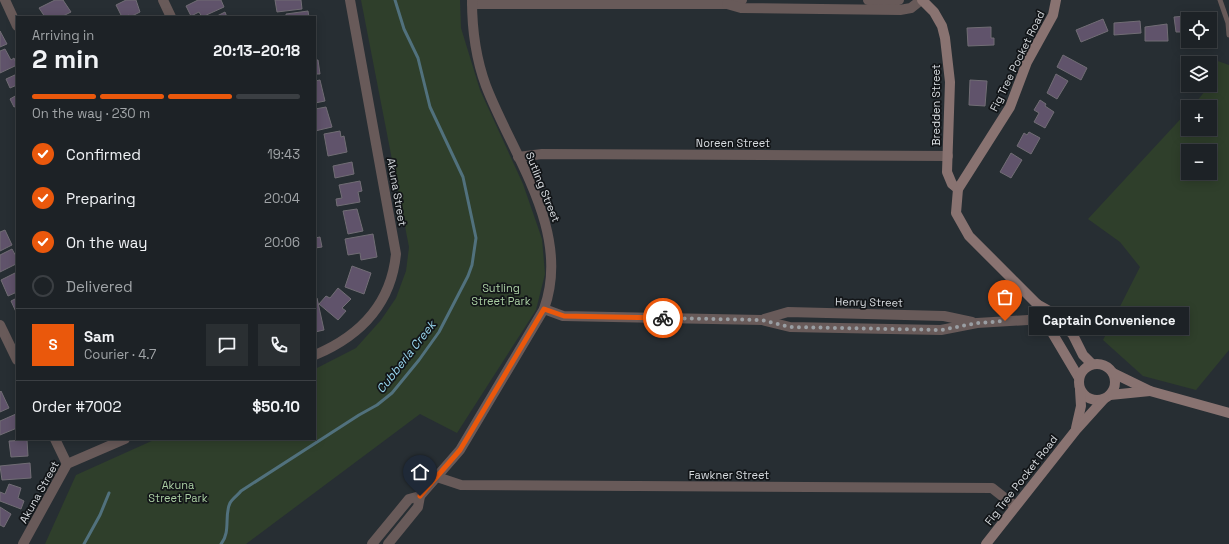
<!DOCTYPE html>
<meta charset="utf-8">
<style>
body{margin:0;font-family:"Space Grotesk",sans-serif;background:#2a2f32;color:#f1f3f6;height:100vh;display:flex;flex-direction:column;font-size:15px;white-space:nowrap}
*{box-sizing:border-box;margin:0}
p{font-size:13px;color:#a0a4a7}
.icon{flex:none;width:22px;height:22px;fill:none;stroke:currentColor;stroke-width:2;stroke-linecap:round;stroke-linejoin:round}
.map{position:relative;flex:1;overflow:hidden}
.side{position:absolute;left:16px;top:16px;width:300px;height:424px;display:flex;flex-direction:column;background:#1d2226;border-radius:0px;box-shadow:0 2px 10px #0003,0 0 0 1px #3b3f43}
.side>*{flex:none}
.controls{position:absolute;left:1181px;top:12px;display:grid;gap:8px}
.controls a{display:grid;place-items:center;width:36px;height:36px;border-radius:0px;background:#1d2226;box-shadow:0 2px 10px #0003,0 0 0 1px #3b3f43;font-size:20px}
.pin{position:absolute;display:grid;place-items:center;width:34px;height:34px;color:#fff;margin:-41px -17px;border-radius:50% 50% 50% 0;rotate:-45deg;box-shadow:0 0 4px #0007}
.pin .icon{rotate:45deg}
.courier{position:absolute;display:grid;place-items:center;width:40px;height:40px;margin:-20px;border:3px solid #ea580c;border-radius:50%;background:#fff;color:#222;box-shadow:0 1px 5px #0007}
.bubble{position:absolute;height:28px;border-radius:0px;background:#1d2226;box-shadow:0 2px 10px #0003,0 0 0 1px #3b3f43;font-size:13px;font-weight:800;line-height:28px;text-align:center}
.summary em{font-style:normal;font-weight:800}
.summary div{display:flex;flex-direction:column-reverse}
.summary{display:flex;align-items:center;justify-content:space-between;height:68px;padding:0 16px}
h1{font-size:26px;font-weight:800;line-height:30px}
.bar{display:grid;grid-template-columns:repeat(4,1fr);gap:6px 4px;align-content:center;height:48px;padding:0 16px}
.bar i{height:5px;border-radius:3px;background:#3b3f43}
.bar .active{background:#ea580c}
.bar p{grid-column:span 4}
.line{display:flex;align-items:center;gap:10px;padding:0 16px;border-top:1px solid #3b3f43}
.line div{flex:1}
.round{display:grid;place-items:center;flex:none;width:42px;height:42px;border-radius:0px;background:#2a2f32}
ol{padding:0 16px;list-style:none}
li{display:flex;align-items:center;gap:12px;height:44px}
li p{margin-inline-start:auto}
li .icon{padding:4px;border-radius:50%;background:#ea580c;color:#fff;stroke-width:4}
li:last-child{color:#a0a4a7}
li i{width:22px;height:22px;border:2px solid #3b3f43;border-radius:50%}
.map>svg:first-child{display:block}
.green{fill:#2f3f2b;fill-rule:evenodd}
.lines{fill:none;stroke-linecap:round;stroke-linejoin:round}
.stream{stroke:#51717d;stroke-width:3}
.building{fill:#60536b;stroke:#716d75}
.lane{stroke:#685a59;stroke-width:5}
.street{stroke:#685a59;stroke-width:10}
.secondary{stroke:#897371;stroke-width:10}
.done{stroke:#999ea3;stroke-width:4;stroke-dasharray:0 7.2}
.route{stroke:#ea580c;stroke-width:5}
.labels{text-anchor:middle;dominant-baseline:central;stroke-width:3.5;stroke-linejoin:round;paint-order:stroke}
.street-label{font-size:11px;fill:#d7dbdf;stroke:#121518}
.park-label{font-size:11px;fill:#aacea2;stroke:#121518}
.water-label{font-size:12px;font-style:italic;fill:#99d7ef;stroke:#121518}
</style>
<div class="map">
<svg width="1229" height="544" viewBox="0 0 1229 544">
<rect width="100%" height="100%" fill="#272e33"/>
<!-- green -->
<g class="green">
<path d="M361 0H460L461 28 480 90 523 184 542 239 545 274 536 310 457 433 420 414 246 544H45L76 475 156 439H315V369L356 348 381 320 396 298 406 271 409 247Z"/>
<path d="M1212 59 1229 65V350L1196 390 1143 376 1103 340 1140 267 1120 242 1088 219 1188 111V129H1210V107H1192L1210 85ZM1188 151H1210V173H1188Z"/>
</g>
<g class="lines">
<!-- stream -->
<g class="stream">
<path d="M84 544 100 515 109 493"/>
<path d="M221 544C231 532 224 515 230 503 232 499 238 495 241 491L359 415 377 405 392 393 419 360 439 332 468 276 472 265 476 238 463 177 430 107 418 58 404 29 395 0"/>
</g>
</g>
<!-- building -->
<g class="building">
<path d="M55 0H63L71 12 61 17H45L39 8Z"/>
<path d="M126 0H136L140 12 130 17 129 15 122 17 116 5Z"/>
<path d="M198 0H221L224 7 202 17 199 12 191 16 186 6Z"/>
<path d="M275 0H301L302 9 277 12Z"/>
<path d="M308 11 309 17H286V14Z"/>
<path d="M225 12 227 17H215Z"/>
<path d="M1198 15 1199 19H1188V32H1176L1174 17Z"/>
<path d="M1103 19 1108 31 1081 42 1076 30Z"/>
<path d="M1140 21 1141 33 1114 35V23Z"/>
<path d="M1167 24 1168 41H1145V27Z"/>
<path d="M991 27V38H994V45L968 46 967 28Z"/>
<path d="M0 31 7 44 0 47Z"/>
<path d="M5 49 11 60 14 58 17 65 0 73V51Z"/>
<path d="M1063 55 1087 68 1081 80 1057 67Z"/>
<path d="M315 60H318L320 74H315Z"/>
<path d="M17 74V85L10 88 6 79Z"/>
<path d="M1056 74 1068 81 1057 99 1047 93Z"/>
<path d="M320 80 325 101 315 103V81Z"/>
<path d="M970 80 987 81 985 106 969 105Z"/>
<path d="M17 95V106L14 107 10 99Z"/>
<path d="M1040 100 1046 104 1045 106 1054 112 1045 128 1034 122 1039 113 1034 110Z"/>
<path d="M326 107 332 127 315 131V109Z"/>
<path d="M340 131 341 137 344 136 347 152 328 156 324 134Z"/>
<path d="M1029 132 1040 138 1031 154 1017 146 1024 133 1027 135Z"/>
<path d="M1011 153 1022 160 1011 178 1000 172Z"/>
<path d="M352 162 354 174 335 178 333 166Z"/>
<path d="M360 181 362 191 358 192 360 202 337 206 336 199 342 198 339 185Z"/>
<path d="M357 209 363 231 348 234 343 211Z"/>
<path d="M5 230 12 245 0 251V232Z"/>
<path d="M373 234 377 257 361 260 360 253 348 255 345 239Z"/>
<path d="M320 237 322 247 315 248V238Z"/>
<path d="M12 249 17 258V267L16 264 0 272V255Z"/>
<path d="M352 266 371 273 364 294 345 287Z"/>
<path d="M17 272V292L8 296 1 280Z"/>
<path d="M338 288 351 299 342 308 346 311 338 320 319 304 326 296 330 298Z"/>
<path d="M17 298V314L11 301Z"/>
<path d="M315 298H317L324 330 315 332Z"/>
<path d="M1 391 9 408 0 412V392Z"/>
<path d="M16 414 17 428 0 435V421Z"/>
<path d="M27 440 28 456 11 457 9 441Z"/>
<path d="M30 463 31 478 2 480 0 466Z"/>
<path d="M9 484 21 488 18 498 24 501 21 509 0 501V492L5 494Z"/>
<path d="M0 507 11 514 4 527 0 525Z"/>
</g>
<g class="lines">
<!-- lane -->
<path class="lane" d="M1220 0 1228 23 1229 35"/>
<!-- street -->
<g class="street">
<path d="M5 0 17 26"/>
<path d="M163 0 171 17"/>
<path d="M868 0 891 2 899 0"/>
<path d="M472 4H727L742 0"/>
<path d="M727 4 741 8 900 10 911 8 921 0"/>
<path d="M518 157 542 154 948 156"/>
<path d="M544 309 563 316 762 320 790 327 941 330 977 323 1044 319 1053 313"/>
<path d="M764 319 788 312 944 316 972 322"/>
<path d="M0 325 17 360"/>
<path d="M315 355C360 336 391 304 396 254L350 0"/>
<path d="M55 439 67 464"/>
<path d="M437 477 461 485 992 488 1015 506"/>
<path d="M23 544 67 464 125 439"/>
<path d="M372 544 409 499 420 496"/>
<path d="M388 544 418 507 420 496 460 450 544 309C572 232 513 156 486 86 476 59 472 30 472 0"/>
</g>
<!-- secondary -->
<g class="secondary">
<path d="M922 0 934 12 942 26 945 38 950 82 947 172 952 184 958 189"/>
<path d="M1056 0 1053 15 1027 62 1010 107 958 189 956 213 969 236 1037 304 1053 313 1073 335 1083 355 1092 364"/>
<path d="M1037 304 1044 319 1079 378"/>
<circle cx="1097" cy="382" r="18"/>
<path d="M1113 373 1150 391 1229 413"/>
<path d="M1110 395 1150 391"/>
<path d="M1076 428 1081 406 1080 390"/>
<path d="M986 544 1076 430 1104 399"/>
</g>
</g>
<g class="lines">
<!-- done -->
<path class="done" d="M663 318 762 320 790 327 941 330 977 323 1005 321"/>
<!-- route -->
<path class="route" d="M420 496 460 450 544 309 564 316 663 318"/>
</g>
<g class="labels">
<!-- street labels -->
<g class="street-label">
<text transform="translate(1017 61) rotate(-64)">Fig Tree Pocket Road</text>
<text transform="translate(936 105) rotate(-90)">Bredden Street</text>
<text x="733" y="143">Noreen Street</text>
<text transform="translate(543 187) rotate(68)">Sutling Street</text>
<text transform="translate(397 192) rotate(80)">Akuna Street</text>
<text transform="translate(869 302) rotate(1)">Henry Street</text>
<text x="729" y="475">Fawkner Street</text>
<text transform="translate(1021 480) rotate(-52)">Fig Tree Pocket Road</text>
<text transform="translate(39 492) rotate(-61)">Akuna Street</text>
</g>
<!-- park labels -->
<g class="park-label">
<text x="501" y="288">Sutling<tspan x="501" dy="13">Street Park</tspan></text>
<text x="178" y="485">Akuna<tspan x="178" dy="13">Street Park</tspan></text>
</g>
<!-- water labels -->
<g class="water-label">
<text transform="translate(406 357) rotate(-52)">Cubberla Creek</text>
</g>
</g>
</svg>
<div class="controls">
<a><svg class="icon" aria-label="locate" viewBox="0 0 24 24"><circle cx="12" cy="12" r="6"/><path d="M12 2v4M12 18v4M2 12h4M18 12h4"/></svg></a>
<a><svg class="icon" aria-label="layers" viewBox="0 0 24 24"><path d="M12 4l9 5-9 5-9-5zM3 14l9 5 9-5"/></svg></a>
<a>+</a>
<a>−</a>
</div>
<div class="pin" style="left:1005px;top:321px;background:#ea580c"><svg class="icon" aria-label="bag" viewBox="0 0 24 24"><path d="M5 8h14l-1 12H6zM9 8a3 3 0 0 1 6 0"/></svg></div>
<div class="pin" style="left:420px;top:496px;background:#1f2937"><svg class="icon" aria-label="home" viewBox="0 0 24 24"><path d="M3 11l9-7 9 7M6 9v11h12V9"/></svg></div>
<div class="courier" style="left:663px;top:318px"><svg class="icon" aria-label="bike" viewBox="0 0 24 24"><circle cx="6" cy="16" r="4"/><circle cx="18" cy="16" r="4"/><path d="M6 16l4-8h5l3 8M10 8l3 8H6M13 5h3"/></svg></div>
<div class="bubble" style="left:1029px;top:307px;width:160px">Captain Convenience</div>
<section class="side">
<div class="summary"><div><h1>2 min</h1><p>Arriving in</p></div><em>20:13–20:18</em></div>
<div class="bar"><i class="active"></i><i class="active"></i><i class="active"></i><i></i><p>On the way · 230 m</p></div>
<ol>
<li><svg class="icon" aria-label="check" viewBox="0 0 24 24"><path d="M5 12l5 5 9-10"/></svg>Confirmed<p>19:43</p></li>
<li><svg class="icon" aria-label="check" viewBox="0 0 24 24"><path d="M5 12l5 5 9-10"/></svg>Preparing<p>20:04</p></li>
<li><svg class="icon" aria-label="check" viewBox="0 0 24 24"><path d="M5 12l5 5 9-10"/></svg>On the way<p>20:06</p></li>
<li><i></i>Delivered</li>
</ol>
<div class="line" style="height:72px"><b class="round" style="background:#ea580c;color:#fff">S</b><div><b>Sam</b><p>Courier · 4.7</p></div><a class="round"><svg class="icon" aria-label="chat" viewBox="0 0 24 24"><path d="M4 5h16v11H9l-5 4z"/></svg></a><a class="round"><svg class="icon" aria-label="phone" viewBox="0 0 24 24"><path d="M5 4h4l2 5-3 2q2 4 5 5l2-3 5 2v4C11 20 4 13 5 4z"/></svg></a></div>
<div class="line" style="height:52px"><div>Order #7002</div><b>$50.10</b></div>
</section>
</div>
